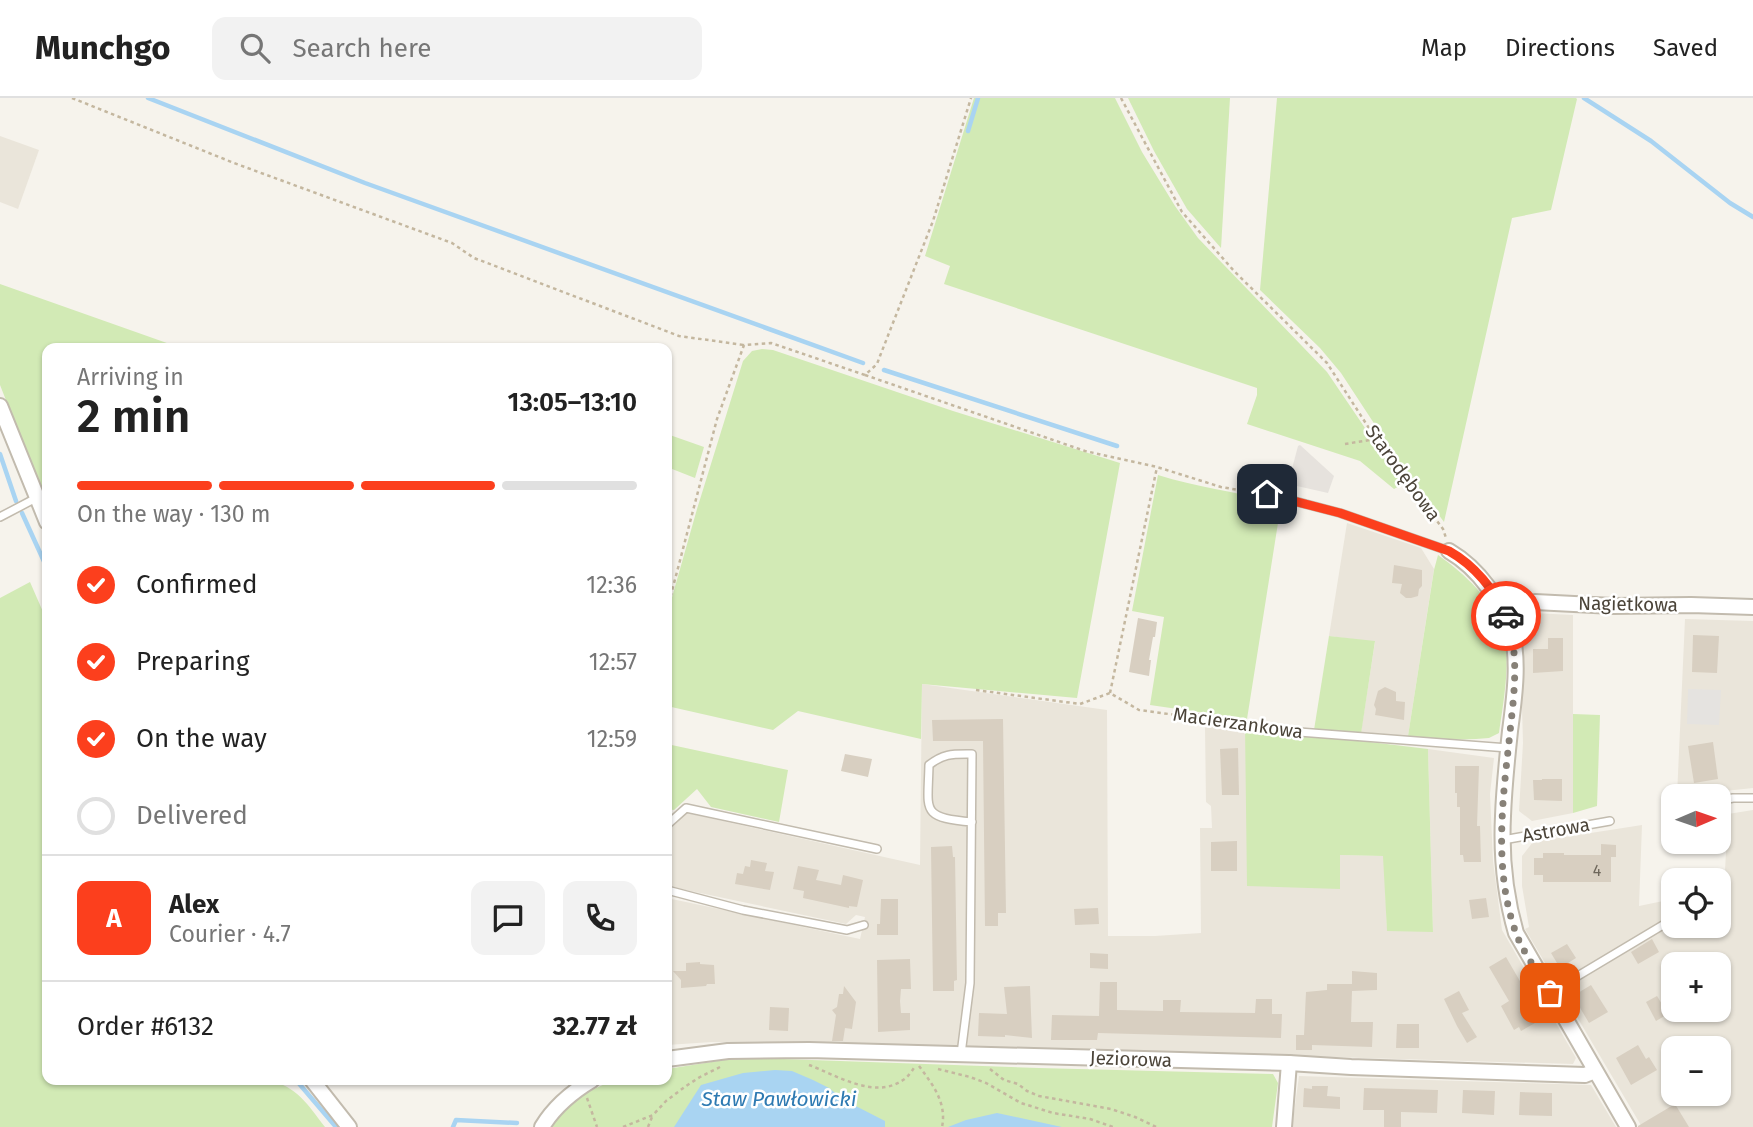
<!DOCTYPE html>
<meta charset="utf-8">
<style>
body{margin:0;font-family:"Fira Sans",sans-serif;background:#f2f2f2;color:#222;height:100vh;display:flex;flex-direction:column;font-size:26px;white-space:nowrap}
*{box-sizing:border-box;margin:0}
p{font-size:23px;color:#767676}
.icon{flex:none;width:38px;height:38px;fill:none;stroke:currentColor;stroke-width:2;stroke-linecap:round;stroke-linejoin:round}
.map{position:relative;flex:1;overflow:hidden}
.side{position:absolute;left:42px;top:245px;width:630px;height:742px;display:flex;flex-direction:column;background:#fff;border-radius:14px;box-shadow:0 2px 5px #0004}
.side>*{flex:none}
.needle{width:46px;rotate:88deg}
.controls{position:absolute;left:1661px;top:686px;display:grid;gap:14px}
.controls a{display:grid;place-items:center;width:70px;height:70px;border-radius:14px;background:#fff;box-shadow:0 2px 5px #0004;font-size:35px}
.pin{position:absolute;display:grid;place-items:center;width:60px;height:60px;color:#fff;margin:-30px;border-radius:14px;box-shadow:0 4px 10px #0006}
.courier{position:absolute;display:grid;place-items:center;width:70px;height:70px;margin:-35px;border:5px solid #fc3f1d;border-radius:50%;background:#fff;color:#222;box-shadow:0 2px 9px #0007}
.summary em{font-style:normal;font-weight:600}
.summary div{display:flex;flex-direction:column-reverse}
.summary{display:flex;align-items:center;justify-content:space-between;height:119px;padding:0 35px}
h1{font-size:46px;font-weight:600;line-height:52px}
.bar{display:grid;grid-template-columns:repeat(4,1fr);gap:10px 7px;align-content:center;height:84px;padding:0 35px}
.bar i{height:9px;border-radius:5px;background:#e0e0e0}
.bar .current{background:#fc3f1d}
.bar p{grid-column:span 4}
.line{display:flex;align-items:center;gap:18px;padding:0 35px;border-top:2px solid #e0e0e0}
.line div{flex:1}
.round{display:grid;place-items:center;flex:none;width:74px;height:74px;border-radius:14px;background:#f2f2f2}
ol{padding:0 35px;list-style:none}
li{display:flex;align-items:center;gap:21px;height:77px}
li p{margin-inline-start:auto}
li .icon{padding:7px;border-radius:50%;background:#fc3f1d;color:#fff;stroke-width:4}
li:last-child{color:#767676}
li i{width:38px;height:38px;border:4px solid #e0e0e0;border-radius:50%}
header{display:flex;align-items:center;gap:42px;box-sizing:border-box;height:98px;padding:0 35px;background:#fff;border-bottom:2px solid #e0e0e0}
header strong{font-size:33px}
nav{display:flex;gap:38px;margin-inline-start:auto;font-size:24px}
.search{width:490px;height:63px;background:#f2f2f2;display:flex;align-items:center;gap:18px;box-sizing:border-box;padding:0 24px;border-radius:14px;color:#767676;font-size:26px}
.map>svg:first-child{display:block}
.residential{fill:#eae5da;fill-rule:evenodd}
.industrial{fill:#e6e2dd}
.green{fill:#d2eab5}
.parking{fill:#e5e3e0}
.water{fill:#a9d4f2}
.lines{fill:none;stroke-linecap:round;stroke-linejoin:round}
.stream{stroke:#a9d4f2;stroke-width:4.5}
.building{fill:#d8cfc1}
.lane-casing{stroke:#c2bbae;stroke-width:10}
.street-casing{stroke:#c2bbae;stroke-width:18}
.path{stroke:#c4b79f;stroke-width:2.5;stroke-dasharray:3.5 3.5;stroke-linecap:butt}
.lane{stroke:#fff;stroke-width:7}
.street{stroke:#fff;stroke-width:14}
.done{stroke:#878178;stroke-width:7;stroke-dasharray:0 12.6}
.route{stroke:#fc3f1d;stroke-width:9}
.labels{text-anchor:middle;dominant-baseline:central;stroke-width:5;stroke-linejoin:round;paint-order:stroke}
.number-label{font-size:16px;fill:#6e675b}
.street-label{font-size:19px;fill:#4b4439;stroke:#fff}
.water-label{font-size:21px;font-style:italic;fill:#2e7ab2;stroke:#fff}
</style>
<header>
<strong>Munchgo</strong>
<div class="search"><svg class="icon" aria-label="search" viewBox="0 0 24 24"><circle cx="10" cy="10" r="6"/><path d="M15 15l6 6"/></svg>Search here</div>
<nav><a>Map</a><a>Directions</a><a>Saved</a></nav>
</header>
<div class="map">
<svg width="1753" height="1029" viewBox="0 0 1753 1029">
<rect width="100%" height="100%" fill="#f6f3ec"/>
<!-- residential -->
<g class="residential">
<path d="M0 38 39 52 18 111 0 104Z"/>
<path d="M1347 425 1421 450 1434 471 1408 638 1361 634 1375 544 1329 538Z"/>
<path d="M1533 515 1573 517V715L1532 723 1519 713 1523 645 1520 541 1518 534Z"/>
<path d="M1685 521 1753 523V690L1677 698Z"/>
<path d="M922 586 1107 612 1108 838H1155L1201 835 1200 730H1212L1211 708 1206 704 1205 630 1210 625 1245 629 1340 791V757L1384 758 1387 832 1433 833 1428 651 1494 660 1490 696 1493 763 1502 832 1576 960 1573 966 921 947 712 944 667 947V800L860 841 865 819 856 817 846 826 667 788V734L687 715 920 767Z"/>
<path d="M1753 712V1029H1642L1525 831 1529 829 1522 788V758L1533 744 1642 727 1639 808 1673 801V828H1718L1719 793 1724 792 1728 716ZM1673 866H1718V912H1673ZM1673 950H1718V996H1673Z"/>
<path d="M1299 978 1591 987 1616 1029H1292Z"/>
</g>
<!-- industrial -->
<path class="industrial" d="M1300 347 1334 378 1328 395 1288 386 1298 348Z"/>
<!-- green -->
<g class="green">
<path d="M974 0H1115L1142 54 1175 108 1198 140 1327 274 1403 386 1394 391 1360 363 1247 326 1257 297V290L944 186 950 168 925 158Z"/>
<path d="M1128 0H1230L1221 150 1187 111 1154 53Z"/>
<path d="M1277 0H1576L1577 1 1551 112 1512 120 1444 424 1398 362 1341 275 1320 250 1260 192Z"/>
<path d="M0 186 181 250H47V406L0 287Z"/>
<path d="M762 251 773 252 953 313 1120 365 1077 600 922 586 921 641 798 613 773 632 667 608V517L697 411 743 263 752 253Z"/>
<path d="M667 336 704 349 695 380 667 369Z"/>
<path d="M1158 377C1199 390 1240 394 1281 406L1247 621 1150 607 1164 519 1132 513Z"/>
<path d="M1438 457C1465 476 1494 503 1504 536 1511 563 1503 607 1499 635L1489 640 1476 641 1448 642 1408 638 1434 472Z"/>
<path d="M30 484 47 523V982H268C297 988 308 1007 325 1029H0V500Z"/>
<path d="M1329 538 1375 543 1361 636 1314 632Z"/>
<path d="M1573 616 1600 617 1597 708 1573 715Z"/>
<path d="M1245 629 1428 651 1433 834 1387 833 1383 758 1340 757V791L1247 788Z"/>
<path d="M667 646 788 672 779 724 711 709 697 691 674 712 667 711Z"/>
<path d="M758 960 1039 970 1273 976 1278 985 1272 1029H549L562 1013 577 999 609 984 617 982H667V971L724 962Z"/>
</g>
<!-- parking -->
<path class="parking" d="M1688 591 1721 592 1719 627 1687 626Z"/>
<!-- water -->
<g class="water">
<path d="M775 972 792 973 813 982 829 990 844 1002 885 1023V1029H674L701 987 743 975Z"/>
<path d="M997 1015 1062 1029H948L966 1022Z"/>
</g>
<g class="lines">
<!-- stream -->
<g class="stream">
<path d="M148 0 365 85 863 265"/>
<path d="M1584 0 1651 43 1730 105 1753 119"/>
<path d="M968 33 978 0"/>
<path d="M884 272 1117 348"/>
<path d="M0 356 16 403"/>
<path d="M22 415 47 470"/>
<path d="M296 982 336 1029"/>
<path d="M453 1029 456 1022 517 1025"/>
</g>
</g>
<!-- building -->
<g class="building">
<path d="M1394 467 1422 472V488L1419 491 1418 498 1411 500H1406L1400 495 1402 486 1392 485Z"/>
<path d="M1138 520 1157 524 1155 539H1153L1149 562H1151L1149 578 1129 574Z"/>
<path d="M1693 537 1719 538 1717 575 1692 574Z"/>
<path d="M1548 540H1563V573L1533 575V551H1548Z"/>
<path d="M1385 589 1396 594V603L1405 604 1404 622 1375 617 1376 611 1374 607 1378 593Z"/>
<path d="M1003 621 1006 815H998V828H985L983 643H933L932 622Z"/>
<path d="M1713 644 1718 681 1694 685 1688 648Z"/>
<path d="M1238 650 1239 697H1222L1220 651Z"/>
<path d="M845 656 872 661 868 679 841 673Z"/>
<path d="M1455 668H1479L1477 728H1480L1481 764H1464L1463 757H1460V709H1457V695H1455Z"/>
<path d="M1542 681H1562V703L1534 702 1533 682H1542Z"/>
<path d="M1237 743V773H1211V744Z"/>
<path d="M1601 746 1616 747V759H1611V784H1543V777H1534V760H1543V755H1564V757H1601Z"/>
<path d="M952 748 953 759H955L957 882 954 883V893H933L931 749Z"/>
<path d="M751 762 767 765 765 773 774 774 770 792 735 786 737 775 743 776 745 768 750 769Z"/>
<path d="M798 768 819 772 816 782 841 787 843 777 863 782 857 809 849 808V810L803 800 804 793 793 791Z"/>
<path d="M1486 800 1489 819 1472 821 1469 802Z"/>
<path d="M881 801H898V837H877V826H880Z"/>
<path d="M1098 810 1099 826 1075 827 1074 811Z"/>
<path d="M1652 841 1659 854 1638 866 1631 854Z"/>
<path d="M1567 846 1576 860 1560 870 1551 855Z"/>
<path d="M1090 855 1108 856V871L1090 870Z"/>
<path d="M1506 859 1542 921 1521 933 1519 929 1514 932 1501 908 1509 903 1489 869Z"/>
<path d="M910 861 911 891H901L900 903 901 915H910V932L878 934 877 862Z"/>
<path d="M700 864V866L714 867 715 886H707L706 888 681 890V882L673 873H686V865Z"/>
<path d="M1352 873 1377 875V892L1352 893 1351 924H1373L1372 949 1312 947V952H1296V937H1304L1306 894 1327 892V886H1352Z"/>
<path d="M1100 884H1117V912L1163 913V902H1181L1180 914 1255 915 1256 901H1272V916H1282L1281 940 1098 935 1097 942H1051L1052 917 1099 918Z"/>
<path d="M1591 887 1608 914 1589 925 1573 898Z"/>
<path d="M844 888 856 904 852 931 845 930 843 943H832L836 917 832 912 837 909 839 896H843Z"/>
<path d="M1030 888 1032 940 1005 937V939L978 938 979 915 1007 916 1004 889Z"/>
<path d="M1459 893 1469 912 1462 915 1477 939 1467 945 1457 928 1444 901Z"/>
<path d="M1657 898 1668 916 1656 923 1646 904Z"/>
<path d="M770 909 789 910 788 933 769 932Z"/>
<path d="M1397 926H1419V950H1396Z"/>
<path d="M1638 947 1646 961 1649 959 1657 972 1631 987 1616 960Z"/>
<path d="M1312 988H1328L1327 998 1340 999V1011L1303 1009 1304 990 1312 991Z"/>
<path d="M1364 990 1438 992 1437 1015 1401 1014V1029H1384V1012H1363Z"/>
<path d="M1463 992 1495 993 1494 1017 1462 1015Z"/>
<path d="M1520 994 1552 995V1018L1519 1017Z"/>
<path d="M1675 1006 1689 1029H1638V1028Z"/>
</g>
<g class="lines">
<defs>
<g id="lane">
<path d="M1267 396 1340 415 1449 453"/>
<path d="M0 419 38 399"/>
<path d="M1200 620 1286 633 1508 650"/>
<path d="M1718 703 1733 700H1753"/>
<path d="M1672 710H1673"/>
<path d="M667 727 686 710 877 751"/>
<path d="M1503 742 1610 723"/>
<path d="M667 792 743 812 847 832 864 827"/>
<path d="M1551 894 1673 821"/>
<path d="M961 956 970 885 972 656C953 656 944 655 929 667 928 714 920 719 972 724"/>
</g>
<g id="street">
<path d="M0 308 47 424"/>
<path d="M1449 453C1466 463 1477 474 1488 489 1497 502 1506 516 1511 532 1520 562 1514 602 1510 633 1507 661 1504 690 1503 718 1501 759 1505 797 1516 835L1628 1029"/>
<path d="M1504 513 1518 507 1535 504 1613 508 1691 507 1753 509"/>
<path d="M667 961 728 953 809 952 1289 965 1351 969 1585 977 1595 973"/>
<path d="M312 982 349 1029"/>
<path d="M542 1029C554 1009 572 994 592 982"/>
<path d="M1284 1029 1289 965"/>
</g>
</defs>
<!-- lane casing -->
<use href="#lane" class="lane-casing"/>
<!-- street casing -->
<use href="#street" class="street-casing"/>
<!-- path -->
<g class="path">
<path d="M72 0 234 65 452 145 474 160 679 238 744 247"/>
<path d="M1121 0 1182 114 1234 173 1327 265 1376 341 1443 431 1446 440"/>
<path d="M865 277 1085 353 1157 369 1221 389 1256 395"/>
<path d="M1345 346 1376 341"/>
<path d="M667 512 717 321 744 247 771 245 865 277 877 266 880 258 933 123 971 0"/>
<path d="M976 592 1080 606 1110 595 1139 612 1191 619"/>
<path d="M1110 595 1157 369"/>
<path d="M809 967C836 977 875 1002 903 982 908 979 911 974 914 970"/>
<path d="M919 968C933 987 947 1005 942 1029"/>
<path d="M938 971 970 979 986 985 1021 1005 1053 1015 1090 1021 1113 1029"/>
<path d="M990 971 1004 982 1018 986 1027 993 1039 998 1111 1011 1135 1019 1156 1029"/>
<path d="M587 1000 597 1029"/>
<path d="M623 1029 653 1017 666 1003 686 988 700 979 720 969"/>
<path d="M648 1029 652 1019"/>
</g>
<!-- lane -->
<use href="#lane" class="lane"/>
<!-- street -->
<use href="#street" class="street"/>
</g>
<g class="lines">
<!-- done -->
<path class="done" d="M1506 518C1521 558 1513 602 1509 644 1502 706 1494 775 1516 835 1522 853 1540 877 1550 895"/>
<!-- route -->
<path class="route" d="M1267 396 1340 415 1449 453C1474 467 1495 492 1506 518"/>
</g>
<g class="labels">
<!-- number labels -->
<g class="number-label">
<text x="1597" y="772">4</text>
</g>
<!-- street labels -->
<g class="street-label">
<text transform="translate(1403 375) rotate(54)">Starodębowa</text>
<text transform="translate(1628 506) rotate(1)">Nagietkowa</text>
<text transform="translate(1238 625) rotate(8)">Macierzankowa</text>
<text transform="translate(1556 732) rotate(-10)">Astrowa</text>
<text transform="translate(1131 961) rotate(2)">Jeziorowa</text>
</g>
<!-- water labels -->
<g class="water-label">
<text x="779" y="1001">Staw Pawłowicki</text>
</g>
</g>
</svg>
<div class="controls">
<a><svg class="needle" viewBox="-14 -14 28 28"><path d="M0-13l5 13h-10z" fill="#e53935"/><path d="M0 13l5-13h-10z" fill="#767676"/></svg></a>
<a><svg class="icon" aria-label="locate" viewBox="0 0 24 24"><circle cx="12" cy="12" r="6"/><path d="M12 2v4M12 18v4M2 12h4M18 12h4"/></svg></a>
<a>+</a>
<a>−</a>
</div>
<div class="pin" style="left:1550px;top:895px;background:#ea580c"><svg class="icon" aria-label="bag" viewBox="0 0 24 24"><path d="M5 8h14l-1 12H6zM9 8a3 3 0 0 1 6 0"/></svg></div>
<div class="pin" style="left:1267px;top:396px;background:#1f2937"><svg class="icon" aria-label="home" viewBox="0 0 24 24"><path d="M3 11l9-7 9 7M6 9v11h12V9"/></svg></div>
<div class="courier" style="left:1506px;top:518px"><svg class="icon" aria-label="car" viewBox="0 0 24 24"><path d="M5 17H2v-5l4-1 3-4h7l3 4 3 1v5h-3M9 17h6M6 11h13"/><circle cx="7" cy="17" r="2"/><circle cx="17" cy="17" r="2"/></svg></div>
<section class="side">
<div class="summary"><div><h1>2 min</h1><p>Arriving in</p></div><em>13:05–13:10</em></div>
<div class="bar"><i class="current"></i><i class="current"></i><i class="current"></i><i></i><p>On the way · 130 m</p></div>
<ol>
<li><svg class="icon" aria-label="check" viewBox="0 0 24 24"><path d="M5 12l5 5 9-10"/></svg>Confirmed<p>12:36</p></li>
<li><svg class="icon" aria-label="check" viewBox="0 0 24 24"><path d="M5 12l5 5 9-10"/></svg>Preparing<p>12:57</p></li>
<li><svg class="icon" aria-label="check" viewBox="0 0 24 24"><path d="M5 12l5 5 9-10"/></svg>On the way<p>12:59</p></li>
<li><i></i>Delivered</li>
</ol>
<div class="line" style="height:126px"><b class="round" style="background:#fc3f1d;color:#fff">A</b><div><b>Alex</b><p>Courier · 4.7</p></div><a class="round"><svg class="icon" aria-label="chat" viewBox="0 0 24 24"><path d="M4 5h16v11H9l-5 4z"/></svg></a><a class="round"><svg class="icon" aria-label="phone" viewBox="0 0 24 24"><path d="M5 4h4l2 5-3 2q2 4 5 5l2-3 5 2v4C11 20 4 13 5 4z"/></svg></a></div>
<div class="line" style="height:91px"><div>Order #6132</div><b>32.77 zł</b></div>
</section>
</div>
